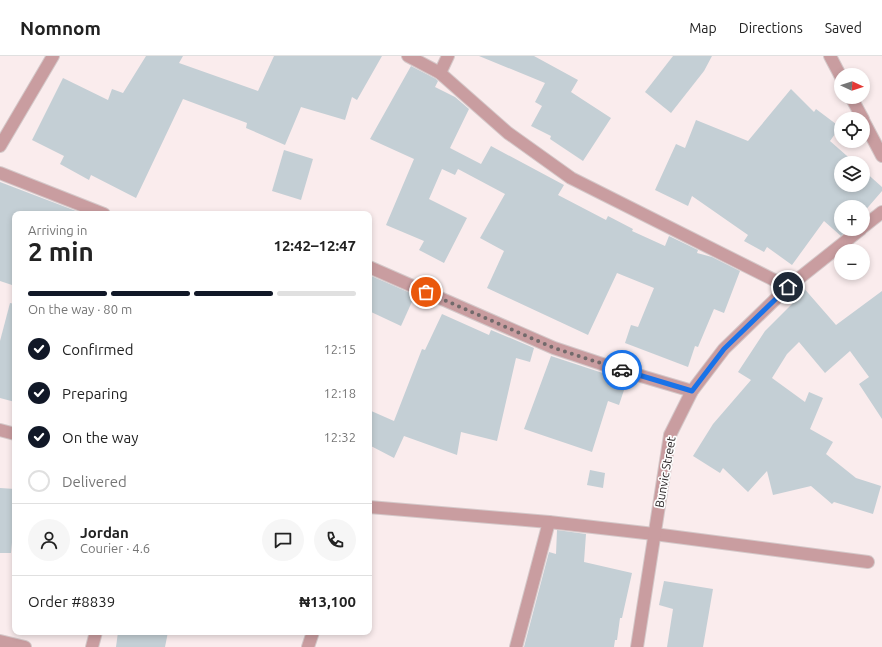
<!DOCTYPE html>
<meta charset="utf-8">
<style>
body{margin:0;font-family:Ubuntu,sans-serif;background:#f6f6f6;color:#222;height:100vh;display:flex;flex-direction:column;font-size:15px;white-space:nowrap}
*{box-sizing:border-box;margin:0}
p{font-size:13px;color:#767676}
.icon{flex:none;width:22px;height:22px;fill:none;stroke:currentColor;stroke-width:2;stroke-linecap:round;stroke-linejoin:round}
.map{position:relative;flex:1;overflow:hidden}
.sheet{position:absolute;left:12px;top:155px;width:360px;height:424px;display:flex;flex-direction:column;background:#fff;border-radius:8px;box-shadow:0 2px 6px #0003}
.sheet>*{flex:none}
.needle{width:26px;rotate:93deg}
.tools{position:absolute;left:834px;top:12px;display:grid;gap:8px}
.tools a{display:grid;place-items:center;width:36px;height:36px;border-radius:50%;background:#fff;box-shadow:0 2px 6px #0003;font-size:20px}
.pin{position:absolute;display:grid;place-items:center;width:34px;height:34px;color:#fff;margin:-17px;border:2px solid #fff;border-radius:50%;box-shadow:0 1px 4px #0007}
.courier{position:absolute;display:grid;place-items:center;width:40px;height:40px;margin:-20px;border:3px solid #1a73e8;border-radius:50%;background:#fff;color:#222;box-shadow:0 1px 5px #0007}
.head em{font-style:normal;font-weight:600}
.head div{display:flex;flex-direction:column-reverse}
.head{display:flex;align-items:center;justify-content:space-between;height:68px;padding:0 16px}
h1{font-size:26px;font-weight:600;line-height:30px}
.bar{display:grid;grid-template-columns:repeat(4,1fr);gap:6px 4px;align-content:center;height:48px;padding:0 16px}
.bar i{height:5px;border-radius:3px;background:#e0e0e0}
.bar .current{background:#111827}
.bar p{grid-column:span 4}
.line{display:flex;align-items:center;gap:10px;padding:0 16px;border-top:1px solid #e0e0e0}
.line div{flex:1}
.round{display:grid;place-items:center;flex:none;width:42px;height:42px;border-radius:21px;background:#f6f6f6}
ol{padding:0 16px;list-style:none}
li{display:flex;align-items:center;gap:12px;height:44px}
li p{margin-inline-start:auto}
li .icon{padding:4px;border-radius:50%;background:#111827;color:#fff;stroke-width:4}
li:last-child{color:#767676}
li i{width:22px;height:22px;border:2px solid #e0e0e0;border-radius:50%}
header{display:flex;align-items:center;gap:24px;box-sizing:border-box;height:56px;padding:0 20px;background:#fff;border-bottom:1px solid #e0e0e0}
header strong{font-size:19px}
nav{display:flex;gap:22px;margin-inline-start:auto;font-size:14px}
.map>svg:first-child{display:block}
.building{fill:#c4cfd5}
.lines{fill:none;stroke-linecap:round;stroke-linejoin:round}
.minor-casing{stroke:#d4c8c9;stroke-width:14}
.minor{stroke:#c99da0;stroke-width:12}
.done{stroke:#726a6b;stroke-width:4;stroke-dasharray:0 7.2}
.route{stroke:#1a73e8;stroke-width:5}
.labels{text-anchor:middle;dominant-baseline:central;stroke-width:3.5;stroke-linejoin:round;paint-order:stroke}
.street-label{font-size:12px;fill:#292425;stroke:#fdfdfd}
</style>
<header>
<strong>Nomnom</strong>
<nav><a>Map</a><a>Directions</a><a>Saved</a></nav>
</header>
<div class="map">
<svg width="882" height="591" viewBox="0 0 882 591">
<rect width="100%" height="100%" fill="#faeced"/>
<!-- building -->
<g class="building">
<path d="M146 0H183L179 7 258 35 274 0H382L357 44 352 41 345 64 301 51 285 89 246 72 247 67 183 43 136 142 91 119 89 124 60 108 64 100 32 84 63 22 108 44 112 33 123 37Z"/>
<path d="M479 0H534L578 24 571 36 611 62 583 105 550 83 551 80 531 70 542 50 535 46 545 27Z"/>
<path d="M673 0H712L704 15 671 57 645 36Z"/>
<path d="M411 10 436 23 438 25 435 31 455 41 469 53 450 92 481 108 491 90 564 129 558 139 606 164 608 160 633 173 632 175 665 190 669 180 698 194 697 197 712 201 740 215 724 257 714 253 698 291 695 290 688 311 625 287 631 269 638 271 654 232 617 217 588 279 487 232 504 195 480 182 505 138 458 113 455 119 442 113 429 143 467 162 444 207 419 194 424 185 386 169 414 103 370 83Z"/>
<path d="M791 33 814 56 816 53 840 71 830 85 855 107H841V129H863V114L882 131V135L863 157V151H841V173H849L841 180 824 165 792 209 767 191 764 196 744 185 748 179 692 140 688 150 655 134 676 88 685 92 696 64 748 85Z"/>
<path d="M284 94 313 103 301 144 272 135Z"/>
<path d="M0 126 84 158H15V230L0 225Z"/>
<path d="M369 219 415 239 401 270 369 255Z"/>
<path d="M802 230 836 269 882 235V363L859 328 869 321 850 295 825 317 799 286 787 298 772 322 805 346 809 336 823 342 810 373 833 386 826 398 856 422 881 430 873 458 834 446 832 448 811 430 773 439 767 415 748 436 723 412 720 417 693 400 713 368 751 324 738 316 765 275 792 248 787 242Z"/>
<path d="M10 247 15 248V346L0 342V285Z"/>
<path d="M442 258 489 279 491 274 534 292 530 306 516 302 497 385 461 376 457 399 404 380 394 402 369 389V354L394 365 422 293 425 294Z"/>
<path d="M551 300 627 325 619 349 608 345 592 396 524 373Z"/>
<path d="M590 414 605 417 603 432 587 429Z"/>
<path d="M0 432 15 433V455L11 497H0Z"/>
<path d="M557 474 586 478 584 506 632 517 622 562H620L617 584H615L614 591H524L549 496 556 498Z"/>
<path d="M664 525 713 533 703 591H667L673 553 659 549Z"/>
<path d="M118 576H168L165 591H116Z"/>
</g>
<g class="lines">
<defs>
<g id="minor">
<path d="M408 0 440 17 508 77 571 122 788 231"/>
<path d="M830 0 841 21"/>
<path d="M440 17 448 0"/>
<path d="M851 41 863 63"/>
<path d="M863 64 882 100"/>
<path d="M0 90 53 0"/>
<path d="M0 117 104 158"/>
<path d="M863 171 882 156"/>
<path d="M369 211 554 292 614 312 692 335"/>
<path d="M0 374 15 378"/>
<path d="M369 451 549 466 654 478 868 506"/>
<path d="M0 585 25 591"/>
<path d="M92 591 96 576"/>
<path d="M308 591 313 576"/>
<path d="M516 591 549 466"/>
<path d="M637 591 670 379 692 335 724 293 788 231 861 173"/>
</g>
</defs>
<!-- minor casing -->
<use href="#minor" class="minor-casing"/>
<!-- minor -->
<use href="#minor" class="minor"/>
</g>
<g class="lines">
<!-- done -->
<path class="done" d="M426 236 554 292 622 314"/>
<!-- route -->
<path class="route" d="M622 314 692 335 724 293 788 231"/>
</g>
<g class="labels">
<!-- street labels -->
<g class="street-label">
<text transform="translate(665 416) rotate(-80)">Bunvic Street</text>
</g>
</g>
</svg>
<div class="tools">
<a><svg class="needle" viewBox="-14 -14 28 28"><path d="M0-13l5 13h-10z" fill="#e53935"/><path d="M0 13l5-13h-10z" fill="#767676"/></svg></a>
<a><svg class="icon" aria-label="locate" viewBox="0 0 24 24"><circle cx="12" cy="12" r="6"/><path d="M12 2v4M12 18v4M2 12h4M18 12h4"/></svg></a>
<a><svg class="icon" aria-label="layers" viewBox="0 0 24 24"><path d="M12 4l9 5-9 5-9-5zM3 14l9 5 9-5"/></svg></a>
<a>+</a>
<a>−</a>
</div>
<div class="pin" style="left:426px;top:236px;background:#ea580c"><svg class="icon" aria-label="bag" viewBox="0 0 24 24"><path d="M5 8h14l-1 12H6zM9 8a3 3 0 0 1 6 0"/></svg></div>
<div class="pin" style="left:788px;top:231px;background:#1f2937"><svg class="icon" aria-label="home" viewBox="0 0 24 24"><path d="M3 11l9-7 9 7M6 9v11h12V9"/></svg></div>
<div class="courier" style="left:622px;top:314px"><svg class="icon" aria-label="car" viewBox="0 0 24 24"><path d="M5 17H2v-5l4-1 3-4h7l3 4 3 1v5h-3M9 17h6M6 11h13"/><circle cx="7" cy="17" r="2"/><circle cx="17" cy="17" r="2"/></svg></div>
<section class="sheet">
<div class="head"><div><h1>2 min</h1><p>Arriving in</p></div><em>12:42–12:47</em></div>
<div class="bar"><i class="current"></i><i class="current"></i><i class="current"></i><i></i><p>On the way · 80 m</p></div>
<ol>
<li><svg class="icon" aria-label="check" viewBox="0 0 24 24"><path d="M5 12l5 5 9-10"/></svg>Confirmed<p>12:15</p></li>
<li><svg class="icon" aria-label="check" viewBox="0 0 24 24"><path d="M5 12l5 5 9-10"/></svg>Preparing<p>12:18</p></li>
<li><svg class="icon" aria-label="check" viewBox="0 0 24 24"><path d="M5 12l5 5 9-10"/></svg>On the way<p>12:32</p></li>
<li><i></i>Delivered</li>
</ol>
<div class="line" style="height:72px"><a class="round"><svg class="icon" aria-label="person" viewBox="0 0 24 24"><circle cx="12" cy="8" r="4"/><path d="M4 21q1-7 8-7t8 7"/></svg></a><div><b>Jordan</b><p>Courier · 4.6</p></div><a class="round"><svg class="icon" aria-label="chat" viewBox="0 0 24 24"><path d="M4 5h16v11H9l-5 4z"/></svg></a><a class="round"><svg class="icon" aria-label="phone" viewBox="0 0 24 24"><path d="M5 4h4l2 5-3 2q2 4 5 5l2-3 5 2v4C11 20 4 13 5 4z"/></svg></a></div>
<div class="line" style="height:52px"><div>Order #8839</div><b>₦13,100</b></div>
</section>
</div>
